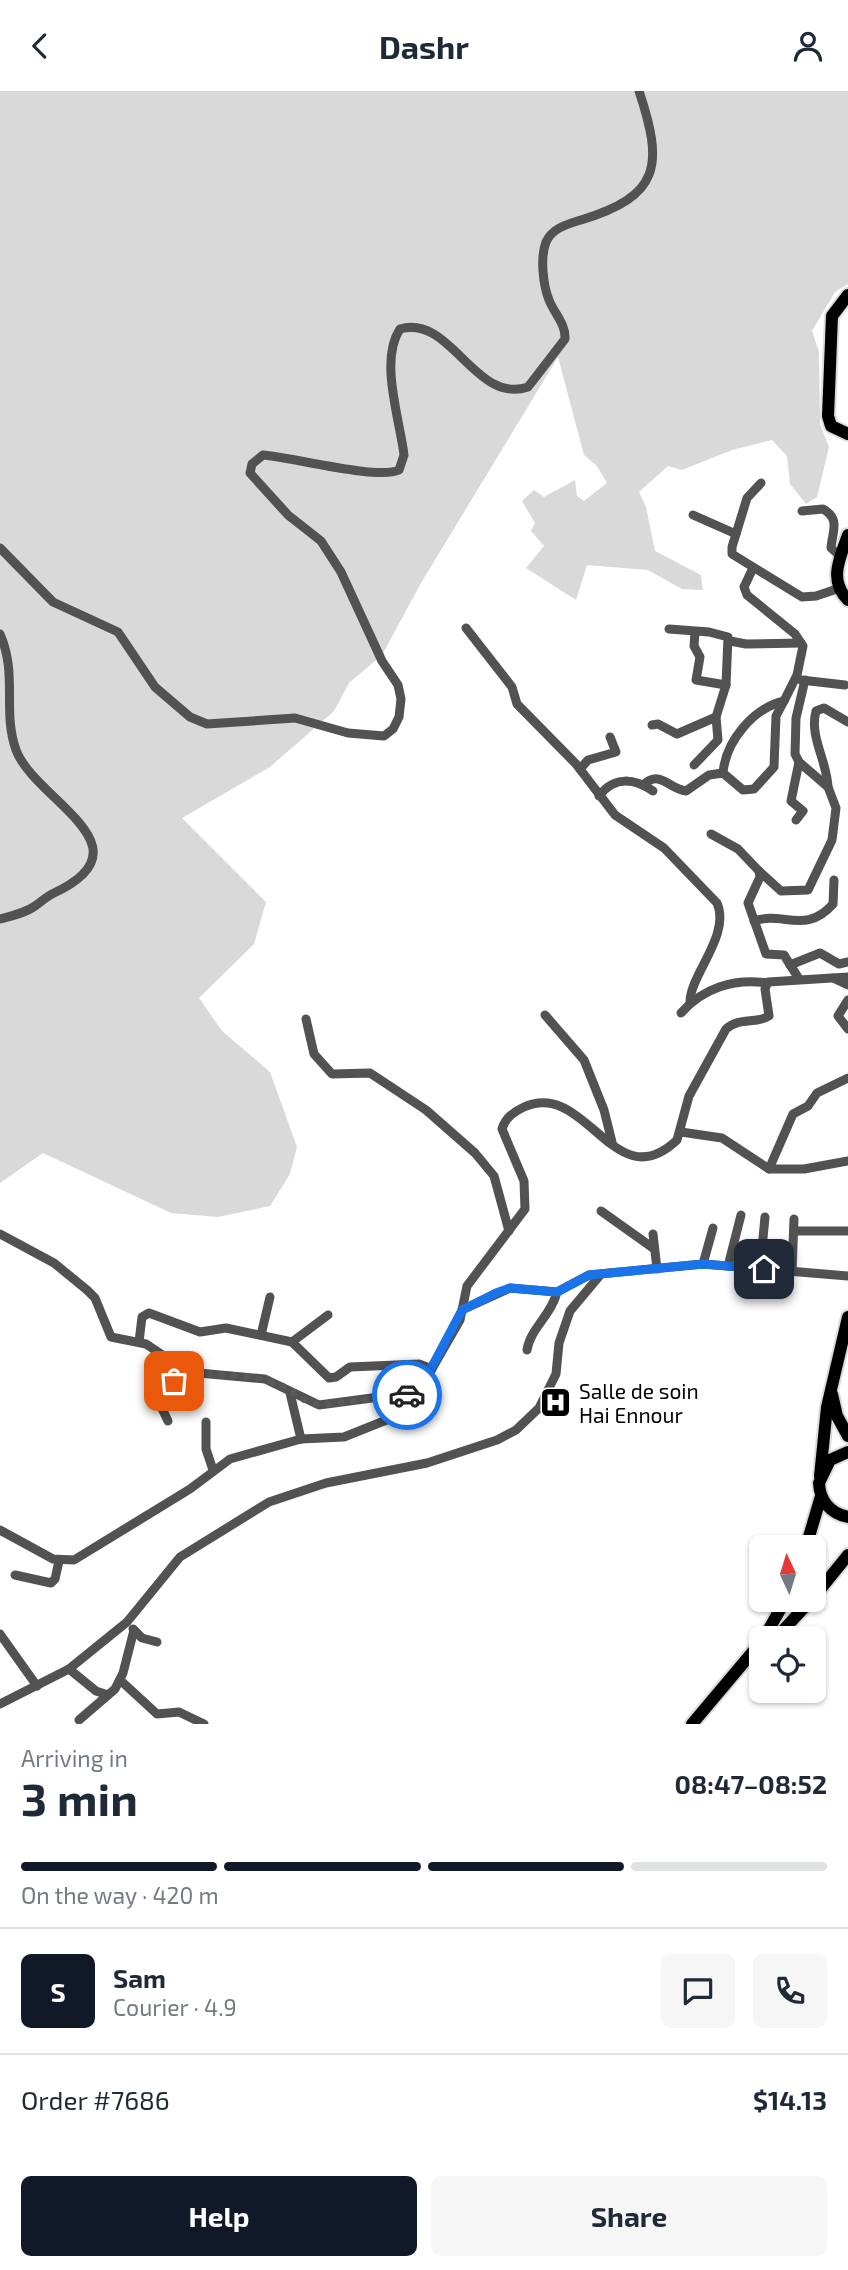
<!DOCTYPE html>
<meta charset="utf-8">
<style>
body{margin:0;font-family:"Exo 2",sans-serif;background:#f6f6f7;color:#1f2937;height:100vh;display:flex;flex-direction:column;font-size:26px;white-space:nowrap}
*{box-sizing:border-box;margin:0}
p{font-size:23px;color:#747a83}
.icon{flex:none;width:38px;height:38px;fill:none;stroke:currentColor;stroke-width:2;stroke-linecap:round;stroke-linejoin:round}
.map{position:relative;height:1633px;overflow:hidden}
.side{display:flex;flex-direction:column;background:#fff;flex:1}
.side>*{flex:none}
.needle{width:46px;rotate:356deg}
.fabs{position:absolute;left:749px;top:1444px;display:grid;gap:14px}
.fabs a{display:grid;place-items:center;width:77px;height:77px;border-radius:10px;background:#fff;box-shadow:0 2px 5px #0004;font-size:35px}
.pin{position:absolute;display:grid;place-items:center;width:60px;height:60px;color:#fff;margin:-30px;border-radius:14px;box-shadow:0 4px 10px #0006}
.courier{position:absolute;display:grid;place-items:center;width:70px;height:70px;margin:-35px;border:5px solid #1a73e8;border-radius:50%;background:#fff;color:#222;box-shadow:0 2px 9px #0007}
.overview em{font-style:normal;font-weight:700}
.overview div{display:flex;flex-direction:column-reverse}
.overview{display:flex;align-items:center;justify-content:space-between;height:119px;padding:0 21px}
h1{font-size:46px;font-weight:700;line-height:52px}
.bar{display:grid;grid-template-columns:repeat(4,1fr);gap:10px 7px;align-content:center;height:84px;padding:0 21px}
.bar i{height:9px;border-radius:5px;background:#e0e1e3}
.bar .active{background:#111827}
.bar p{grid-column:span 4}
.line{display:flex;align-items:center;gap:18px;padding:0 21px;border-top:2px solid #e0e1e3}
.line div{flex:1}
.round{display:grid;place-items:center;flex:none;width:74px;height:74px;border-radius:10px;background:#f6f6f7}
.primary-button{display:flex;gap:14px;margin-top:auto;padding:14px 21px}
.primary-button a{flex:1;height:80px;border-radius:10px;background:#111827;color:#fff;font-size:28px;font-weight:700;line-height:80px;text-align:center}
.primary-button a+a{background:#f6f6f7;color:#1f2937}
header{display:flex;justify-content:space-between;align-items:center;height:91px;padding:0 21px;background:#fff;font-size:32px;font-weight:700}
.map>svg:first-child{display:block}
.green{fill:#d9d9d9}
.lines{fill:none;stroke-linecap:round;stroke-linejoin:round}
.major-casing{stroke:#dbdbdb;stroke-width:16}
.minor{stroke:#525252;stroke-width:9}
.major{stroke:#000;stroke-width:12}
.done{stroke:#595959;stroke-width:7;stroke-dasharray:0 12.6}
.route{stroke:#1a73e8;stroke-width:9}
.labels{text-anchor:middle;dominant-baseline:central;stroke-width:7;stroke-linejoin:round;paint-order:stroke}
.poi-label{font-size:21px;fill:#000;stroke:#fff;text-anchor:start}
</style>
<header><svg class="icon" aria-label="back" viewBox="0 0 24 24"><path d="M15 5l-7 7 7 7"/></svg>Dashr<svg class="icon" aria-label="person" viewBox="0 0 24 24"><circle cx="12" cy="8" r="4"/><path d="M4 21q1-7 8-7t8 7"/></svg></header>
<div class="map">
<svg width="848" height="1633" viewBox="0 0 848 1633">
<rect width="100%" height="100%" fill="#fff"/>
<!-- green -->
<path class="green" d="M0 0H848V193L835 201 812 240 819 261 820 333 829 356 817 406 806 413 790 393 787 365 772 349 732 359 682 379 668 375 639 401 646 416 655 460 701 484 703 499 682 498 648 479 587 474 576 509 526 477 544 455 531 440 535 432 522 410 534 399 544 406 575 389 577 405 584 410 607 392 597 375 584 364 558 266 421 492 382 564 349 592 334 620 270 676 182 727 266 811 254 853 199 907 222 940 270 981 297 1056 290 1083 270 1115 218 1126 171 1122 43 1062 0 1092Z"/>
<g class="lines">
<defs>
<g id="major">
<path d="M848 204 832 225 828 325 831 335 848 343"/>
<path d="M848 444C840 467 828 489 848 509"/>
<path d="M832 1303 837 1325 848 1345"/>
<path d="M848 1361 830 1369 819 1392C820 1410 830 1422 848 1426"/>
<path d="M820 1385 827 1316 848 1226"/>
<path d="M806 1456 821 1405"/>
<path d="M814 1506 848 1464"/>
<path d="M764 1547 786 1508"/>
<path d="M776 1547 812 1508"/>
<path d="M692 1633 761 1551"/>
</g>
</defs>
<!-- major casing -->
<use href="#major" class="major-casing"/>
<!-- minor -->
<g class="minor">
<path d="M761 392 747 407 732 456V463L802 506 816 505 837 498"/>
<path d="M802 420 823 418C841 428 832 441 831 457L840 465"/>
<path d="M693 424 736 443"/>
<path d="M0 457 53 511 118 541 155 596 190 626 207 633 295 627 348 642 384 645 393 638 399 626 401 608 398 594 382 570 341 481 321 450 288 424 250 382 252 373 263 364C291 366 377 389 399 379L404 364C400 329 379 269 400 238 451 223 475 314 528 296L565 248C566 233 554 222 549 209 543 194 540 166 546 151 552 137 568 133 581 129 660 105 664 75 639 0"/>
<path d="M753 477 744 496 747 504 795 543 803 555 797 584 784 610"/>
<path d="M466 537 512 596 517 613 576 673 615 724 664 757 717 812C731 844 690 884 690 911"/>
<path d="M695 541 694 555 700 566 696 589 726 594"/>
<path d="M0 543C18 584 2 619 16 659 35 710 155 756 52 803 46 806 41 811 35 815 25 822 12 825 0 828"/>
<path d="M730 550 746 553 801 552"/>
<path d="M801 589 845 594"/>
<path d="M784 610 776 625 774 676 754 698 743 699 723 682C726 649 754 617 784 610Z"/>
<path d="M652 634 658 633 677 643 716 626 726 594 728 546 709 541 669 538"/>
<path d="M694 674 718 649 716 626"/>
<path d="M580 678 588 669 616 661 610 646"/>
<path d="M643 694C661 678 668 698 686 700L709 684 723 682"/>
<path d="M828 696C827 670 809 645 816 620L824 617 848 631"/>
<path d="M599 705C614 685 634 687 653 700"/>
<path d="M796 729 803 720 791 710 799 671"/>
<path d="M711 743 738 758 759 780 760 786 748 812 766 863 784 864 799 888"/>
<path d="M759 780 781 800 808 799 832 749 836 717 828 696 799 671 795 663 796 627 805 589"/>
<path d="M754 830C783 820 806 844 833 813L834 789"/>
<path d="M790 874 820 862 839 873 848 871"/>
<path d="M833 887 848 894"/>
<path d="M848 909 838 925 848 938"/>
<path d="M681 922C703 897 734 887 767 892"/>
<path d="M545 924 584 969 604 1019 612 1051"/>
<path d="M306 928 314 963 332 983 370 982 426 1019 475 1062 494 1085 509 1140"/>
<path d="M681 1041 722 1047 769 1078H804L848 1070"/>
<path d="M769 1078 793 1023 808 1015 817 1002 848 987"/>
<path d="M601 1120 653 1157"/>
<path d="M794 1140H848"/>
<path d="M0 1143 54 1172 87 1199 95 1207 111 1246 146 1253 188 1281 265 1288 319 1314 402 1303 414 1309"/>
<path d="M653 1143 657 1178"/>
<path d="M703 1173 713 1137"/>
<path d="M728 1175 741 1124"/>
<path d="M760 1178 765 1126"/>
<path d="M792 1181 794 1128"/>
<path d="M462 1219 510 1197 557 1201 589 1184 703 1173 848 1185"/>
<path d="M261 1244 270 1206"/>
<path d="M139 1251 142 1226 149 1222 200 1241 226 1237 292 1251 328 1224"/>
<path d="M292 1251 329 1287 336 1286 350 1276 419 1273 432 1278"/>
<path d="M527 1259C530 1238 552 1223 557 1201"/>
<path d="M290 1302 301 1348"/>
<path d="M168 1330 155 1303V1293L178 1289 188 1281"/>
<path d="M206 1331V1358L213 1379"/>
<path d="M0 1439 53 1468 74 1469 190 1398 230 1368 301 1348 344 1346 389 1328 414 1309 460 1229 467 1195 525 1118 524 1090 502 1038C505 1027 513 1021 524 1016 587 988 614 1109 677 1049L689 1005 726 938C739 926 756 933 769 925L765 898 768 891 848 886"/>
<path d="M15 1484 51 1492 55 1488 59 1470"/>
<path d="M133 1538 142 1547 157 1551"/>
<path d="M0 1543 37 1595"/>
<path d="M69 1578 96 1600 108 1604"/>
<path d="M120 1589 157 1623 179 1621 204 1633"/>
<path d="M0 1613 69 1578 127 1531 180 1466 269 1411 326 1392 427 1372 497 1349 516 1339 539 1317 556 1283 559 1252 570 1220 601 1183"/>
<path d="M79 1629 115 1598 123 1582 134 1539"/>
</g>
<!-- major -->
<use href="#major" class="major"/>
</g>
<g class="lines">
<!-- done -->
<path class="done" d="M174 1290 188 1281 252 1286 277 1292 310 1312 319 1314 407 1304"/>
<!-- route -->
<path class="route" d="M407 1304 414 1308 419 1300 462 1219 496 1202 510 1197 557 1201 589 1184 703 1173 764 1178"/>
</g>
<!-- icons -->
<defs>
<symbol id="hospital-square" viewBox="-11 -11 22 22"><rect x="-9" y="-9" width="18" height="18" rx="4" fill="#000" stroke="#fff"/><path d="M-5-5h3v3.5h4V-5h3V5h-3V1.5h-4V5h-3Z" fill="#fff"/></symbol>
</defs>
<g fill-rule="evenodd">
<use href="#hospital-square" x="538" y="1294" width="35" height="35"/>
</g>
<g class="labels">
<!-- poi labels -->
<g class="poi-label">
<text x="579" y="1299">Salle de soin<tspan x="579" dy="24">Hai Ennour</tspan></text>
</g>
</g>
</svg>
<div class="fabs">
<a><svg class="needle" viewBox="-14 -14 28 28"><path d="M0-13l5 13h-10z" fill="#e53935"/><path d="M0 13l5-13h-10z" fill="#747a83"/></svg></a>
<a><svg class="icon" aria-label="locate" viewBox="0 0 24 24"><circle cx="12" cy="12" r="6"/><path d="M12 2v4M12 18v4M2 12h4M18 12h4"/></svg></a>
</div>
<div class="pin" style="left:174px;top:1290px;background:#ea580c"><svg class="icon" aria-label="bag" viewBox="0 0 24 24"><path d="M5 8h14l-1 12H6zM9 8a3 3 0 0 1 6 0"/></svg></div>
<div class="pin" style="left:764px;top:1178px;background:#1f2937"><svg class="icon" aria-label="home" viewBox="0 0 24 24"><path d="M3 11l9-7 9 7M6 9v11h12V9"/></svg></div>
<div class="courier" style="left:407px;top:1304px"><svg class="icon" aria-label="car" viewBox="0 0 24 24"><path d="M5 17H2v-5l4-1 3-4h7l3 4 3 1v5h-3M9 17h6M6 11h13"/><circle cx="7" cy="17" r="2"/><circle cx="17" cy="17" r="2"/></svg></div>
</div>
<section class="side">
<div class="overview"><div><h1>3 min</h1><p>Arriving in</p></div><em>08:47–08:52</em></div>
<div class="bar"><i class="active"></i><i class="active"></i><i class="active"></i><i></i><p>On the way · 420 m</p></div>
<div class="line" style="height:126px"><b class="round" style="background:#111827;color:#fff">S</b><div><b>Sam</b><p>Courier · 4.9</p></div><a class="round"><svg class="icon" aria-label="chat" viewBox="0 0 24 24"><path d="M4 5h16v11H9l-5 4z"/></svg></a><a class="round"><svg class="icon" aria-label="phone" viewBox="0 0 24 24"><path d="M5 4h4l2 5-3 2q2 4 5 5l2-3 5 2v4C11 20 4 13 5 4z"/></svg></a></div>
<div class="line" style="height:91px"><div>Order #7686</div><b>$14.13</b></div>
<div class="primary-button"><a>Help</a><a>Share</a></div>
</section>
